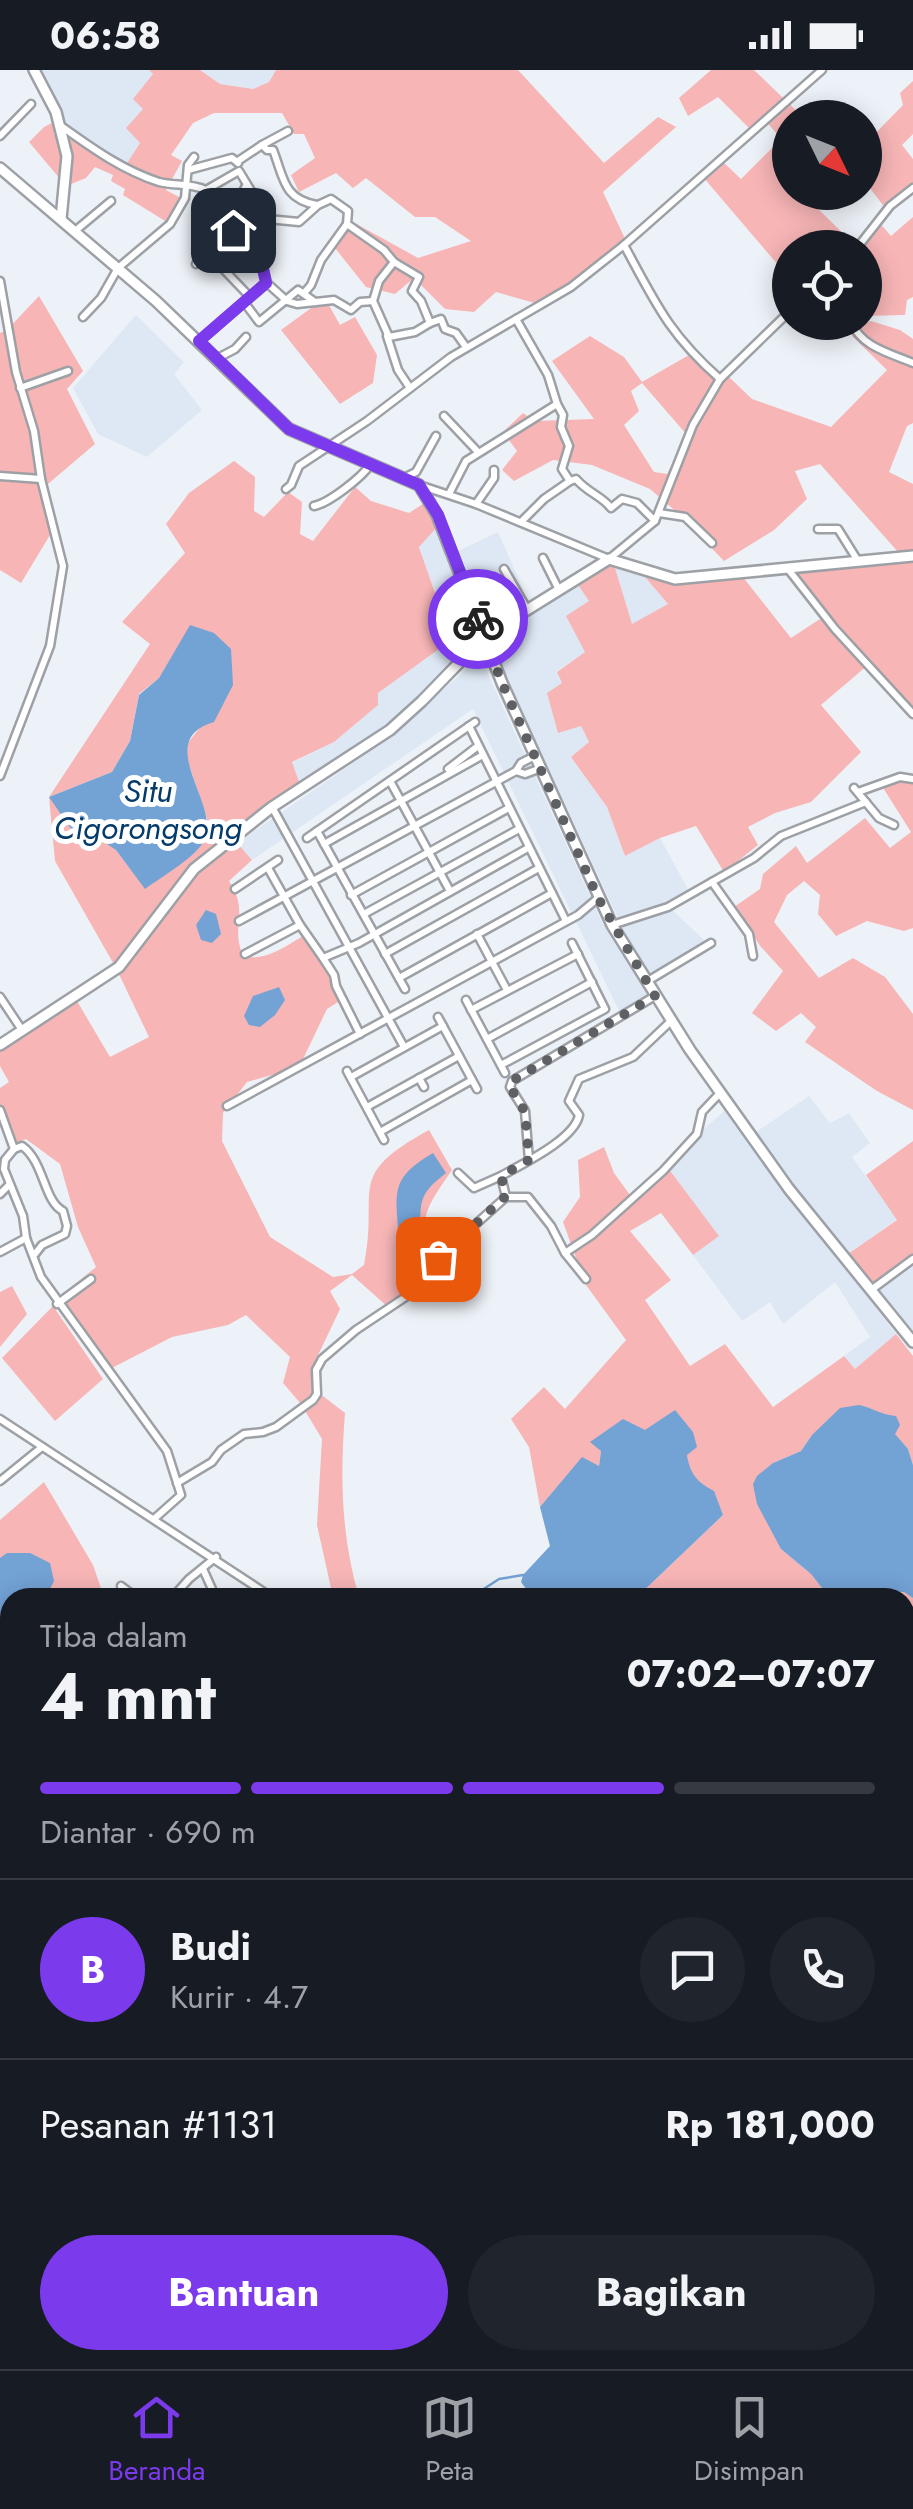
<!DOCTYPE html>
<html lang="id">
<meta charset="utf-8">
<style>
body{margin:0;font-family:Jost,sans-serif;background:#20242c;color:#f1f3f6;height:100vh;display:flex;flex-direction:column;font-size:38px;white-space:nowrap}
*{box-sizing:border-box;margin:0}
p{font-size:32px;color:#9ea1a6}
.icon{flex:none;width:55px;height:55px;fill:none;stroke:currentColor;stroke-width:2;stroke-linecap:round;stroke-linejoin:round}
.map{position:relative;flex:1;overflow:hidden}
.side{position:absolute;left:0px;top:1518px;width:915px;height:782px;display:flex;flex-direction:column;background:#171b24;border-radius:30px 30px 0 0;box-shadow:0 5px 25px #0003}
.side>*{flex:none}
.needle{width:65px;rotate:133deg}
.buttons{position:absolute;left:772px;top:30px;display:grid;gap:20px}
.buttons a{display:grid;place-items:center;width:110px;height:110px;border-radius:50%;background:#171b24;box-shadow:0 5px 25px #0003;font-size:50px}
.pin{position:absolute;display:grid;place-items:center;width:85px;height:85px;color:#fff;margin:-42px;border-radius:20px;box-shadow:0 5px 15px #0006}
.courier{position:absolute;display:grid;place-items:center;width:100px;height:100px;margin:-50px;border:8px solid #7c3aed;border-radius:50%;background:#fff;color:#222;box-shadow:0 2px 12px #0007}
.summary em{font-style:normal;font-weight:700}
.summary div{display:flex;flex-direction:column-reverse}
.summary{display:flex;align-items:center;justify-content:space-between;height:170px;padding:0 40px}
h1{font-size:65px;font-weight:700;line-height:75px}
.bar{display:grid;grid-template-columns:repeat(4,1fr);gap:15px 10px;align-content:center;height:120px;padding:0 40px}
.bar i{height:12px;border-radius:8px;background:#363941}
.bar .selected{background:#7c3aed}
.bar p{grid-column:span 4}
.line{display:flex;align-items:center;gap:25px;padding:0 40px;border-top:2px solid #363941}
.line div{flex:1}
.round{display:grid;place-items:center;flex:none;width:105px;height:105px;border-radius:52px;background:#20242c}
.cta{display:flex;gap:20px;margin-top:auto;padding:20px 40px}
.cta a{flex:1;height:115px;border-radius:60px;background:#7c3aed;color:#fff;font-size:40px;font-weight:700;line-height:115px;text-align:center}
.cta a+a{background:#20242c;color:#f1f3f6}
.status{display:flex;justify-content:space-between;align-items:center;height:70px;padding:0 50px;background:#171b24;direction:ltr}
.status svg{height:28px;fill:currentColor}
.dock{display:flex;justify-content:space-around;align-items:center;height:140px;border-top:2px solid #363941;background:#171b24;font-size:28px;color:#9ea1a6}
.dock a{display:grid;justify-items:center;gap:5px}
.dock .selected{color:#7c3aed}
.map>svg:first-child{display:block}
.built{fill:#dee8f4}
.green{fill:#f7b5b6;fill-rule:evenodd}
.water{fill:#73a2d5}
.lines{fill:none;stroke-linecap:round;stroke-linejoin:round}
.stream{stroke:#73a2d5;stroke-width:2.5}
.street-casing{stroke:#9da1a6;stroke-width:11}
.secondary-casing{stroke:#9da1a6;stroke-width:14}
.street{stroke:#fff;stroke-width:6}
.secondary{stroke:#fff;stroke-width:9}
.done{stroke:#5e6064;stroke-width:10;stroke-dasharray:0 18}
.route{stroke:#7c3aed;stroke-width:12}
.labels{text-anchor:middle;dominant-baseline:central;stroke-width:10;stroke-linejoin:round;paint-order:stroke}
.water-label{font-size:32px;font-style:italic;fill:#053b6a;stroke:#fff}
</style>
<div class="status"><b>06:58</b><svg viewBox="0 0 49 12"><path d="M0 12V9h3v3zM5 12V6h3v6zM10 12V3h3v9zM15 12V0h3v12zM26 1h20v11H26zM47 4h2v5h-2z"/></svg></div>
<div class="map">
<svg width="913" height="2299" viewBox="0 0 913 2299">
<rect width="100%" height="100%" fill="#edf2f8"/>
<!-- built -->
<g class="built">
<path d="M34 0H149L153 3 143 39 141 72 124 98 102 87 60 49Z"/>
<path d="M200 0H276L269 12 253 19 220 14Z"/>
<path d="M136 245 184 292 174 304 202 340 147 387 98 364 73 318Z"/>
<path d="M438 456 458 509 435 523 419 476Z"/>
<path d="M498 462 523 519 484 539 458 481Z"/>
<path d="M615 498 645 507 668 534 632 555Z"/>
<path d="M576 512 589 531 585 582 557 601 562 613 558 662 581 656 589 673 571 687 607 737 625 786 660 768 689 821 665 833 706 872 650 906 621 855 512 620 492 567Z"/>
<path d="M475 553 480 563 473 572 405 642 301 718 292 693 334 672 378 635V623Z"/>
<path d="M480 587 603 854 651 931 621 945 473 639 252 790 237 773 388 669Z"/>
<path d="M809 1026 830 1053 849 1043 870 1073 852 1087 897 1149 845 1186 756 1062Z"/>
<path d="M725 1040 896 1264 855 1299 844 1286 870 1267 835 1212 783 1254 770 1232 742 1251 693 1185 718 1165 665 1094Z"/>
<path d="M913 1193V1269L877 1222Z"/>
</g>
<!-- green -->
<g class="green">
<path d="M149 0H200L220 14 253 19 269 12 276 0H518L604 93 658 47 676 57 603 122 627 173 542 235 496 222 474 242 445 239 414 208 395 224 366 217 335 178 353 152 418 188 471 171 435 147H415L366 108 353 118 336 103 299 122 291 105 315 88 304 64H294L282 43H214L193 53 171 85 182 91 166 120 181 128 170 154 123 125 125 119 111 111 113 105 95 97 86 108 66 116 29 72 44 57 60 49 102 87 124 98 140 73 126 58 143 39 133 29 153 4Z"/>
<path d="M711 0H754L803 47 790 48V122L823 123 812 133 855 175 877 150 891 166 913 147V227L907 230 905 245 865 246V178H790V209L703 107 722 91 741 109 781 69 765 50 752 61 718 27 688 46 679 28Z"/>
<path d="M913 11V64L902 75 913 89V117L886 139 865 112V74L903 35 900 23Z"/>
<path d="M39 226 83 301 67 319 95 374 42 419 53 460 21 513 0 500V263L7 260Z"/>
<path d="M325 228 340 255 355 247 377 285 373 313 340 334 281 260Z"/>
<path d="M871 251 900 260 913 269V353L907 356 889 402 913 414V482L899 483 820 394 795 401 807 429 774 460 724 491 679 444 650 419 592 395 553 390 514 411 502 400 517 381 503 362 523 343 535 351 594 349 552 291 590 266 624 287 642 312 689 285 728 306 752 329 831 357 887 300 852 266 851 257ZM642 313 687 365 667 404 654 402 624 355 639 341 631 321Z"/>
<path d="M234 391 255 407 254 441 264 447 288 422 302 432 300 464 313 471 355 417 371 431 409 443 426 432 438 456 419 477 435 523 458 509 475 553 378 623V635L334 672 292 692 301 718 232 767 252 790 229 811C250 842 230 857 243 885 264 894 288 874 307 864L346 927 327 939 303 989 279 1003 247 1012 223 1043 222 1071 270 1167 333 1207 352 1204 364 1195C380 1118 343 1107 429 1060L452 1100C421 1145 416 1151 442 1201L389 1238 352 1205 330 1221 340 1239 311 1300 319 1323 345 1343C340 1407 341 1466 359 1527H333L317 1455 322 1369 301 1334 283 1313 290 1287 246 1245 228 1255 172 1267 106 1301 58 1228 96 1197 78 1157 60 1094 26 1069 13 1074 0 1041V1018L9 1012 0 996V974L74 926 110 987 149 967 116 898 55 791 49 727 150 574 122 552 185 483 166 454 189 423ZM190 556 201 656 187 674V689L208 752 145 818 116 780 49 727 112 702 130 671 139 624 159 608Z"/>
<path d="M913 488V642L868 595 821 635 861 682 811 732 775 743 748 757 758 775 724 802 696 756 660 768 625 786 607 737 571 687 589 672 581 656 558 663 547 623 562 613 557 602 585 582 566 546 589 531 576 512 606 494 615 498 632 554 668 534 645 507 678 513 742 506 791 568 823 547 786 502Z"/>
<path d="M901 703 913 704V858L904 861 867 851 836 866 818 844 820 825 804 811 787 825 774 852 819 908 853 888 885 907 913 944V1040L877 1021 805 972 816 957 801 943 776 961 752 943 783 901 761 877 734 837 760 819 763 804 796 776 807 793 865 748 890 778 911 762 880 713Z"/>
<path d="M913 1071V1193L877 1222 845 1186 897 1150 866 1105Z"/>
<path d="M604 1077 614 1103 630 1125 665 1094 719 1166 693 1185 661 1143 630 1161 671 1210 645 1230 690 1296 725 1274 773 1337 844 1286 855 1299 896 1264 913 1286V1395L908 1379 894 1364 812 1365 801 1381 773 1393 781 1479 811 1504 829 1527H637L723 1445 689 1402 687 1385 645 1360 591 1371 601 1381 599 1396 582 1388 540 1437 529 1377 511 1349 544 1317 565 1339 626 1270 586 1215 563 1152 580 1127 578 1090Z"/>
<path d="M12 1216 27 1244 0 1277V1222Z"/>
<path d="M53 1236 103 1309 55 1351 2 1288Z"/>
<path d="M44 1412 93 1495 104 1527 10 1528V1611L0 1620V1450Z"/>
<path d="M904 1522 913 1528V1786L905 1787V1528H866Z"/>
<path d="M0 1674 10 1682V1734L0 1725Z"/>
<path d="M913 1916V2032L905 2039V1921Z"/>
<path d="M0 1925 10 1937V2290H240L230 2299H0Z"/>
<path d="M381 2290H485V2299H368Z"/>
<path d="M560 2290H611L614 2299H561Z"/>
</g>
<!-- water -->
<g class="water">
<path d="M190 555 214 563 231 579 233 615 214 652C152 670 220 733 205 769 199 785 160 808 145 819L116 780 101 770 85 779 49 727 112 702 130 671 139 625 159 608Z"/>
<path d="M206 840 216 844 221 864 212 873 201 870 196 855Z"/>
<path d="M279 917 285 930 275 945 260 957 249 955 244 946 253 926Z"/>
<path d="M433 1083 446 1103C416 1126 421 1133 420 1169H399C396 1122 389 1109 433 1083Z"/>
<path d="M859 1335C873 1338 881 1345 896 1346L900 1355 895 1364 908 1379 913 1395V1528L904 1522 829 1527 811 1504 781 1479 757 1434 753 1414 757 1406 773 1393 801 1381 812 1365 840 1338Z"/>
<path d="M675 1340 693 1362 697 1377 687 1385C690 1404 697 1412 714 1421L723 1445 637 1527H532L521 1512 523 1505 550 1476 540 1437 582 1387 599 1396 601 1381 590 1372 623 1349 645 1360Z"/>
<path d="M7 1483H30L50 1493 54 1511 46 1527 10 1528V1556L0 1560V1488Z"/>
</g>
<g class="lines">
<!-- stream -->
<path class="stream" d="M470 1528 499 1509 523 1505"/>
<defs>
<g id="street">
<path d="M61 56C92 78 122 100 159 112 175 116 190 113 206 120L239 101 268 149 299 152 318 135 331 129 348 141 347 154 384 180 394 192 419 207 412 221 421 231 430 253 441 249 445 259 456 263 466 277"/>
<path d="M0 66 31 34"/>
<path d="M262 75 288 61"/>
<path d="M238 91 262 75 267 80H273C284 108 283 129 317 135"/>
<path d="M188 100 232 88 238 93"/>
<path d="M268 149 246 178 262 194 267 213 287 231 297 234 334 230 351 240 360 232 373 231 389 267 415 262 430 253"/>
<path d="M75 161 111 131"/>
<path d="M624 175C656 234 669 264 720 309"/>
<path d="M246 178 233 160 243 147 235 136 246 116"/>
<path d="M857 178 890 136 913 118"/>
<path d="M214 189 235 166"/>
<path d="M196 194 209 184 250 227"/>
<path d="M0 211 16 302 34 361 41 409 63 496 50 576 0 706"/>
<path d="M305 222 311 215 321 190 347 154"/>
<path d="M373 231 379 211 394 192"/>
<path d="M244 232 259 252 298 220 315 232"/>
<path d="M83 247 101 228 118 198 170 154 185 128 188 95 194 87"/>
<path d="M852 252C859 276 892 284 913 293"/>
<path d="M387 266 398 300 410 318"/>
<path d="M199 271 267 213"/>
<path d="M216 289 235 279 246 267"/>
<path d="M20 318 68 301"/>
<path d="M557 334 563 345 561 357 569 376 562 399 570 411 576 409C588 423 602 426 611 438L622 429 637 433 655 451"/>
<path d="M444 346 478 382"/>
<path d="M0 406 41 409"/>
<path d="M404 408 416 402 436 366"/>
<path d="M419 415 476 434 609 489 655 451 693 355 720 309 790 241"/>
<path d="M286 419 291 415 299 396 367 351 451 287 571 217 624 175 822 0"/>
<path d="M449 424 466 391 557 334 548 305 516 249"/>
<path d="M476 434 494 408V400"/>
<path d="M314 436C329 433 361 408 370 395"/>
<path d="M659 443 685 447 712 473"/>
<path d="M521 452 544 429 570 411"/>
<path d="M818 459H838L858 491"/>
<path d="M543 488 559 520"/>
<path d="M504 499 527 539"/>
<path d="M788 499 835 559 913 644"/>
<path d="M469 656 566 851"/>
<path d="M448 699 478 676"/>
<path d="M516 701 525 704 541 698"/>
<path d="M390 711 450 821"/>
<path d="M854 718 879 748 894 755"/>
<path d="M858 722 900 707 913 709"/>
<path d="M272 737 404 977"/>
<path d="M317 761 405 919"/>
<path d="M307 768 475 652"/>
<path d="M324 774 483 685"/>
<path d="M268 798 300 855 323 888 359 873 528 778"/>
<path d="M712 812 749 864 753 886"/>
<path d="M235 819 278 790"/>
<path d="M351 825 509 738"/>
<path d="M364 844 519 759"/>
<path d="M239 851 516 701 521 693 535 686"/>
<path d="M612 855 668 837 754 788 781 766 866 732"/>
<path d="M477 864 507 920"/>
<path d="M245 884 300 855"/>
<path d="M385 884 539 798"/>
<path d="M323 888 334 905 336 916 360 964"/>
<path d="M399 908 552 823"/>
<path d="M646 912 711 873"/>
<path d="M0 927 22 960"/>
<path d="M466 930 505 1003"/>
<path d="M471 940 578 884"/>
<path d="M438 947 477 1019"/>
<path d="M487 969 592 912"/>
<path d="M501 995 605 939 572 873"/>
<path d="M347 1001 384 1070"/>
<path d="M351 1007 443 956"/>
<path d="M419 1008 424 1017"/>
<path d="M227 1036 578 845 598 828"/>
<path d="M367 1037 459 986"/>
<path d="M0 1040 14 1079"/>
<path d="M380 1062 472 1010"/>
<path d="M14 1079 5 1090 4 1099 23 1146 26 1168 41 1207 167 1381 181 1425 154 1449"/>
<path d="M14 1079 22 1076C44 1091 44 1132 63 1141L67 1156 65 1164 42 1175 35 1184"/>
<path d="M529 1090 525 1041 510 1017 512 1011 655 926"/>
<path d="M458 1103 474 1118 501 1106"/>
<path d="M0 1124 9 1115"/>
<path d="M506 1127H528L551 1156 565 1183 586 1209"/>
<path d="M0 1182 26 1168"/>
<path d="M565 1183 592 1165 663 1101 697 1064 702 1042 720 1023"/>
<path d="M871 1220 913 1189"/>
<path d="M57 1234 91 1209"/>
<path d="M0 1349 273 1528"/>
<path d="M0 1411 42 1377"/>
<path d="M177 1413 212 1392 221 1380 244 1364 263 1362 276 1357 313 1330 317 1324 316 1300 322 1289 356 1260 434 1208 438 1203 439 1187 506 1127 501 1106C522 1094 575 1069 579 1045L569 1031 579 1009 633 987 671 951"/>
<path d="M203 1499 216 1528"/>
<path d="M121 1516 137 1528"/>
<path d="M172 1528 189 1509 216 1487"/>
<path d="M905 1736 913 1737"/>
<path d="M0 1782 10 1780"/>
<path d="M0 1829 10 1843"/>
<path d="M905 1962 913 1976"/>
<path d="M905 1992 913 1981"/>
<path d="M905 2141 913 2136"/>
<path d="M560 2290 563 2299"/>
<path d="M625 2290 627 2299"/>
<path d="M647 2290 650 2299"/>
<path d="M213 2299 223 2290"/>
<path d="M687 2299 703 2295"/>
<path d="M728 2299 735 2298"/>
</g>
<g id="secondary">
<path d="M34 0 56 42 67 86 61 149"/>
<path d="M0 98 156 231 289 359 419 415 437 445 502 613 612 855 690 980 789 1119 913 1272"/>
<path d="M0 975 119 897 194 799 272 737 390 660 422 631 485 566 609 489 675 509 913 486"/>
</g>
</defs>
<!-- street casing -->
<use href="#street" class="street-casing"/>
<!-- secondary casing -->
<use href="#secondary" class="secondary-casing"/>
<!-- street -->
<use href="#street" class="street"/>
<!-- secondary -->
<use href="#secondary" class="secondary"/>
</g>
<g class="lines">
<!-- done -->
<path class="done" d="M438 1189 506 1126 501 1106 529 1090 525 1042 510 1017 512 1011 655 926 598 828 502 613 478 549"/>
<!-- route -->
<path class="route" d="M233 160 248 183 262 194 266 213 199 271 289 359 419 415 438 445 478 549"/>
</g>
<g class="labels">
<!-- water labels -->
<g class="water-label">
<text x="148" y="721">Situ<tspan x="148" dy="37">Cigorongsong</tspan></text>
</g>
</g>
</svg>
<div class="buttons">
<a><svg class="needle" viewBox="-14 -14 28 28"><path d="M0-13l5 13h-10z" fill="#e53935"/><path d="M0 13l5-13h-10z" fill="#9ea1a6"/></svg></a>
<a><svg class="icon" aria-label="locate" viewBox="0 0 24 24"><circle cx="12" cy="12" r="6"/><path d="M12 2v4M12 18v4M2 12h4M18 12h4"/></svg></a>
</div>
<div class="pin" style="left:438px;top:1189px;background:#ea580c"><svg class="icon" aria-label="bag" viewBox="0 0 24 24"><path d="M5 8h14l-1 12H6zM9 8a3 3 0 0 1 6 0"/></svg></div>
<div class="pin" style="left:233px;top:160px;background:#1f2937"><svg class="icon" aria-label="home" viewBox="0 0 24 24"><path d="M3 11l9-7 9 7M6 9v11h12V9"/></svg></div>
<div class="courier" style="left:478px;top:549px"><svg class="icon" aria-label="bike" viewBox="0 0 24 24"><circle cx="6" cy="16" r="4"/><circle cx="18" cy="16" r="4"/><path d="M6 16l4-8h5l3 8M10 8l3 8H6M13 5h3"/></svg></div>
<section class="side">
<div class="summary"><div><h1>4 mnt</h1><p>Tiba dalam</p></div><em>07:02–07:07</em></div>
<div class="bar"><i class="selected"></i><i class="selected"></i><i class="selected"></i><i></i><p>Diantar · 690 m</p></div>
<div class="line" style="height:180px"><b class="round" style="background:#7c3aed;color:#fff">B</b><div><b>Budi</b><p>Kurir · 4.7</p></div><a class="round"><svg class="icon" aria-label="chat" viewBox="0 0 24 24"><path d="M4 5h16v11H9l-5 4z"/></svg></a><a class="round"><svg class="icon" aria-label="phone" viewBox="0 0 24 24"><path d="M5 4h4l2 5-3 2q2 4 5 5l2-3 5 2v4C11 20 4 13 5 4z"/></svg></a></div>
<div class="line" style="height:130px"><div>Pesanan #1131</div><b>Rp 181,000</b></div>
<div class="cta"><a>Bantuan</a><a>Bagikan</a></div>
</section>
</div>
<nav class="dock">
<a class="selected"><svg class="icon" aria-label="home" viewBox="0 0 24 24"><path d="M3 11l9-7 9 7M6 9v11h12V9"/></svg>Beranda</a>
<a><svg class="icon" aria-label="map" viewBox="0 0 24 24"><path d="M3 6l6-2 6 2 6-2v14l-6 2-6-2-6 2zM9 4v14M15 6v14"/></svg>Peta</a>
<a><svg class="icon" aria-label="saved" viewBox="0 0 24 24"><path d="M7 4h10v16l-5-4-5 4z"/></svg>Disimpan</a>
</nav>
